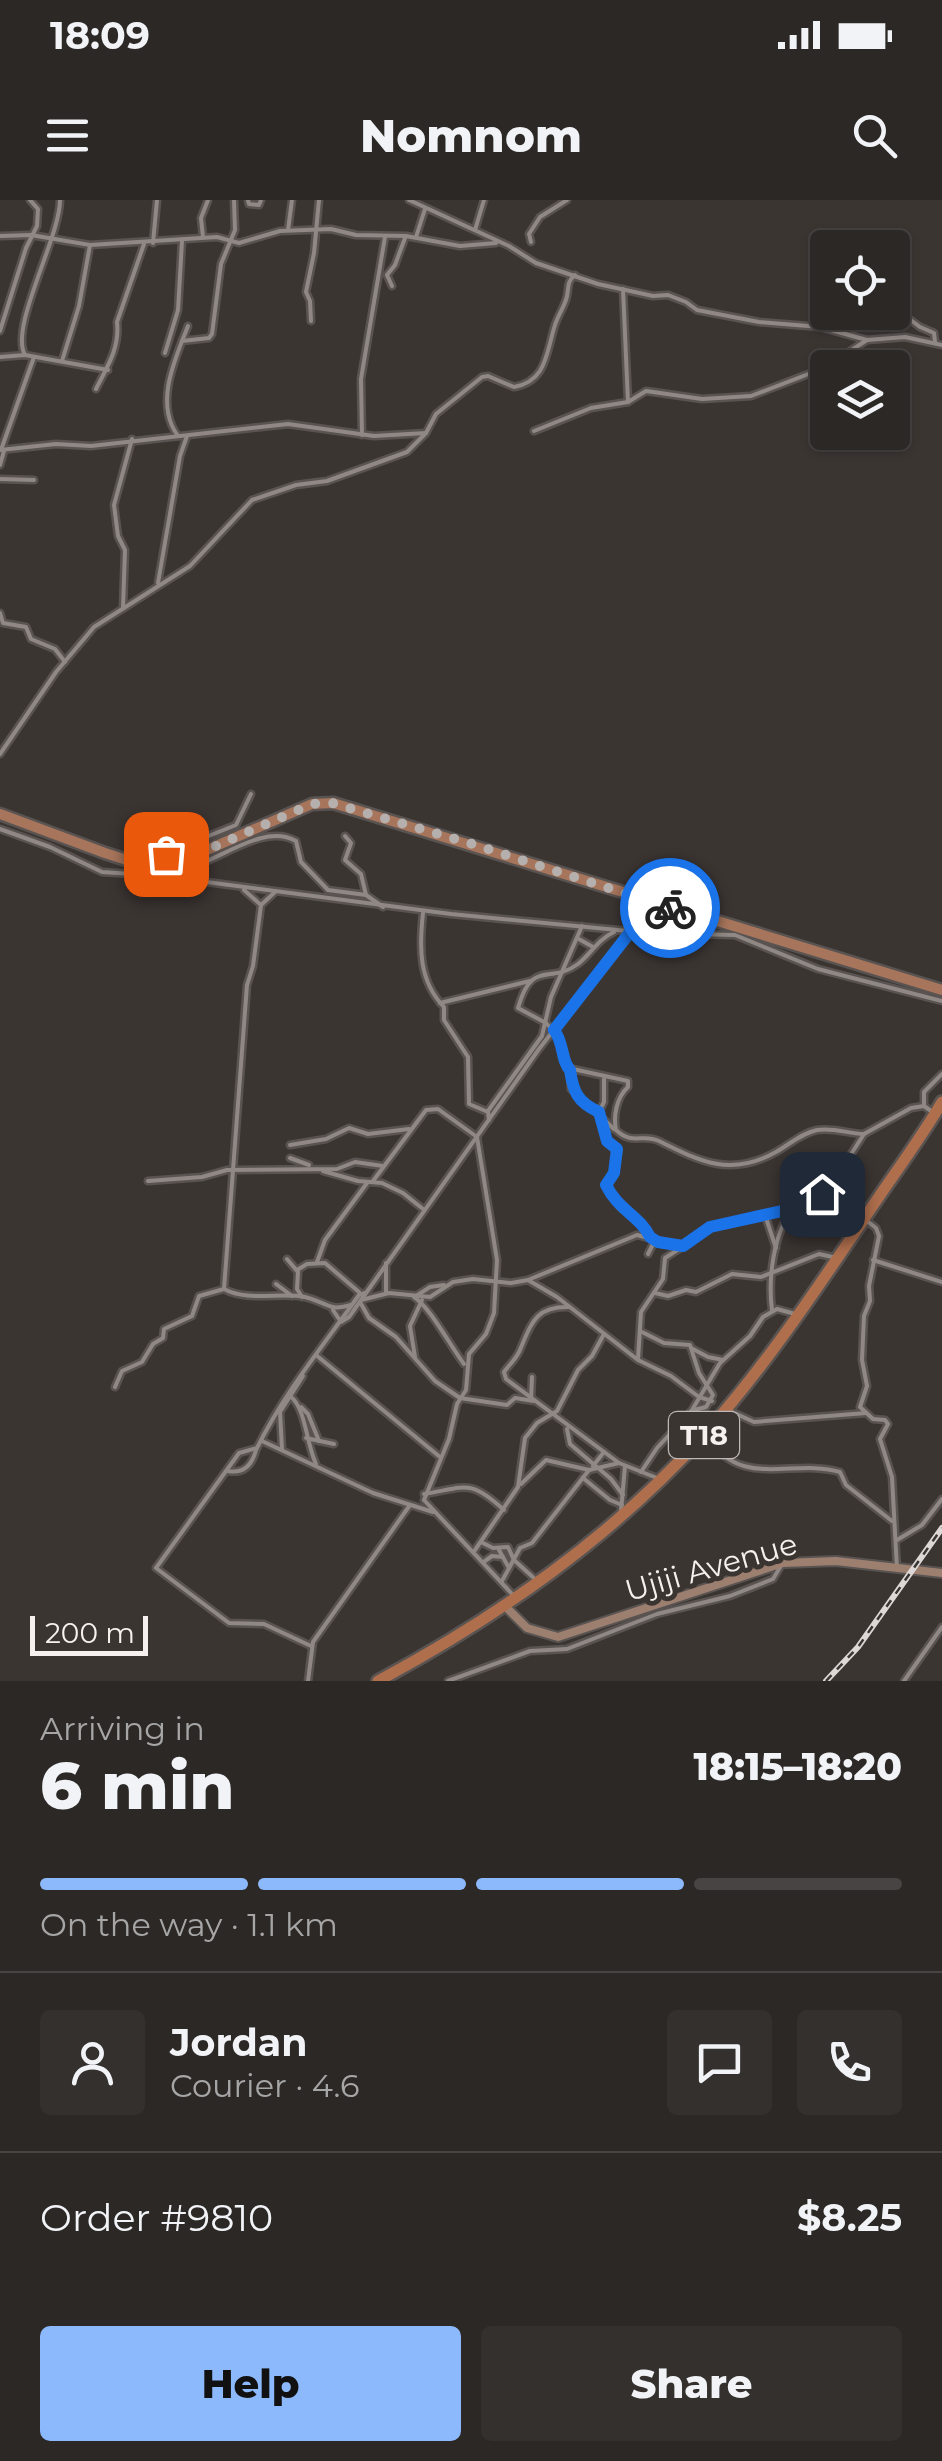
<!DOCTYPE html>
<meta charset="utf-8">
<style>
body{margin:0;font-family:Montserrat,sans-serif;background:#34302e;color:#f1f3f6;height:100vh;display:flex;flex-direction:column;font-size:38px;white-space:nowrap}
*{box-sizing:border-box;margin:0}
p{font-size:32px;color:#a6a6a7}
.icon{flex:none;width:55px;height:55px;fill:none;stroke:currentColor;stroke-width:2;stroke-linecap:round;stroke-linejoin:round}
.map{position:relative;height:1481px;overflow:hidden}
.drawer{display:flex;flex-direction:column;background:#2c2826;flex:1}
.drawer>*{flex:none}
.tools{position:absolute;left:810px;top:30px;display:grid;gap:20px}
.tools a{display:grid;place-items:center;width:100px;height:100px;border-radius:10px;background:#2c2826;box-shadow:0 2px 8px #0004,0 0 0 2px #484443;font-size:50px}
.scale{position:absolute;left:30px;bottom:25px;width:118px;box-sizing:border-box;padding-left:10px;border:5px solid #f6f1ef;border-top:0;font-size:28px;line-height:35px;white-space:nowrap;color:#f6f1ef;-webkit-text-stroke:8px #3b3532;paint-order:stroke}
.pin{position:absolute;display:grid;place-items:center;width:85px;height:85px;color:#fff;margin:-42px;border-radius:20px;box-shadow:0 5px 15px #0006}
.courier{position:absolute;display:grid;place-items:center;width:100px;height:100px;margin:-50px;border:8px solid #1a73e8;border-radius:50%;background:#fff;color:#222;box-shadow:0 2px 12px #0007}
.summary em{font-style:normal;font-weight:800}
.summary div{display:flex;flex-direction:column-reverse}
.summary{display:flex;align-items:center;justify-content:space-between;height:170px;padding:0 40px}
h1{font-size:65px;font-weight:800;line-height:75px}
.bar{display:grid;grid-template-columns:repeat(4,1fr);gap:15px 10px;align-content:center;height:120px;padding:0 40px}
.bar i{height:12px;border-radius:8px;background:#484443}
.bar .active{background:#8cb9fc}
.bar p{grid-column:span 4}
.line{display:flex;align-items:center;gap:25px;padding:0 40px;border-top:2px solid #484443}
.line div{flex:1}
.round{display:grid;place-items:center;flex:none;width:105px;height:105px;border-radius:10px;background:#34302e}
.action{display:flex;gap:20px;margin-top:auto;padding:20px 40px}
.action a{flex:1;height:115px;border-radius:10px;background:#8cb9fc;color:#111;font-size:40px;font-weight:800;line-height:115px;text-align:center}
.action a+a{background:#34302e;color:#f1f3f6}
.status{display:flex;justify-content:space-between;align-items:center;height:70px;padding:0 50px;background:#2c2826;direction:ltr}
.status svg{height:28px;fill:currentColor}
header{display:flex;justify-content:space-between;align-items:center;height:130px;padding:0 40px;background:#2c2826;font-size:45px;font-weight:800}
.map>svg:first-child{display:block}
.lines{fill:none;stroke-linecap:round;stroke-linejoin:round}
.minor-casing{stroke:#595351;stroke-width:9}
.secondary-casing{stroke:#595351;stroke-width:12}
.primary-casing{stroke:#595351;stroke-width:15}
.trunk-casing{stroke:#595351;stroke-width:16}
.minor{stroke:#908884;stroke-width:4}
.secondary{stroke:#9c7f6f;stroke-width:8}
.primary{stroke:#a7755b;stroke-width:10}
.trunk{stroke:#af6f4d;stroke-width:11}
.rail-casing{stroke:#ddd8d6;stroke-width:6}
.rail{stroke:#3b3532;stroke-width:2.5;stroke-dasharray:8;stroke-linecap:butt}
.done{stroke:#b5afad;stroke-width:10;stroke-dasharray:0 18}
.route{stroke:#1a73e8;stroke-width:12}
.labels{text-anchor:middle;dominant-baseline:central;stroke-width:10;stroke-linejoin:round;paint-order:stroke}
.shield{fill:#3b3532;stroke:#beb9b6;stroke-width:2.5}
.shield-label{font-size:28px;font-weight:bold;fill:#f6f1ef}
.street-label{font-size:30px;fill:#f6f1ef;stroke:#3b3532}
</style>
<div class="status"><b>18:09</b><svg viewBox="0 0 49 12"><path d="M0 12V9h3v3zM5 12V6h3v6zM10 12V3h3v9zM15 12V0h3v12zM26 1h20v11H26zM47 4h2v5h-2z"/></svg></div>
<header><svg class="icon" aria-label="menu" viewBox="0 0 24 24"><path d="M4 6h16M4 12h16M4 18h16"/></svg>Nomnom<svg class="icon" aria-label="search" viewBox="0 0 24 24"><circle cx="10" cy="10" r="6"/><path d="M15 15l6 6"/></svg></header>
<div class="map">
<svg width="942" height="1481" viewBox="0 0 942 1481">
<rect width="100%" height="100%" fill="#3b3532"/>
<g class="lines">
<defs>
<g id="minor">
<path d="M248 0 249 4 259 5 261 0"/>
<path d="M409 0 509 46 536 63 598 84 653 96 668 95 686 102 697 110 759 122 820 127 867 140 905 137 942 145"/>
<path d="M288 30 292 0"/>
<path d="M475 30 484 0"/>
<path d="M0 36 31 35 90 45 217 37 239 43 280 31 331 29 356 35 406 36 460 46 496 43"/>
<path d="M203 37 201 18 208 0"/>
<path d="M416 37 425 9"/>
<path d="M531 42 529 34 540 17 567 0"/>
<path d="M153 43 157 0"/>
<path d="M392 86 387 75 395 65 405 38"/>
<path d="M623 89 628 202"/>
<path d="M892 106 920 127 934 133 935 142"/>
<path d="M311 121 310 101 306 92 314 53 319 0"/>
<path d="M0 131 26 48 37 26 38 9 30 0"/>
<path d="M182 141 209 138 212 134 221 64 235 30 234 0"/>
<path d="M165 153 178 110 182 41"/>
<path d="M25 155C9 127 60 38 60 0"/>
<path d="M0 157 25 155 108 170"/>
<path d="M62 161 79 106 90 45"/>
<path d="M96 189C107 167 120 148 117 122L144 44"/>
<path d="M534 231 591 208 628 202 646 191 702 199 751 196 824 168 867 140"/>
<path d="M362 235 361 179 385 37"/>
<path d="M178 236C154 204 175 159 188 126"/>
<path d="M0 250 56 244 91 246 288 224 374 236 426 233"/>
<path d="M1 250 34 157"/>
<path d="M0 265 4 251"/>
<path d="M0 279 34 280"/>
<path d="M158 383 180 256 187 236"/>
<path d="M123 408 125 350 118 336 114 305 132 239"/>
<path d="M0 413 3 423 26 427 31 439 55 449 65 462"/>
<path d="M0 554 56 472 94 427 190 366 252 300 296 285 327 281 407 252 426 233 436 214 482 177 488 176 514 187C547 181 546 153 555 125 558 115 565 106 567 96 569 85 567 82 575 75"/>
<path d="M0 629 50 647 102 672 161 676 451 714 649 733 735 735 818 769 942 801"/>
<path d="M345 636 351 643 345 660 361 674 366 695"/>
<path d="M161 661 171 651 236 625 251 594"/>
<path d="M172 678 176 671C213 667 261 621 296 641L301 662 328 690 366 695 383 707"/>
<path d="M244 690 261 705"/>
<path d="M423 713C419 749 419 781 444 807V820L468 857 469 904 488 912 489 920"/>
<path d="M614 732C597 740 592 753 578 764 550 785 532 758 518 808L546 823 557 835 568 868 628 881V887C617 897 613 915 616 930 633 946 642 933 659 941 701 962 731 977 776 952 790 944 802 933 817 930 834 927 848 934 864 934"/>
<path d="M672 734 690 716"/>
<path d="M577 738 593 747"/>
<path d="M440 803 530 781"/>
<path d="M570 870 571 889 614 929"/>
<path d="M488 911 542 836 551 797 582 726"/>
<path d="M931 911 924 906V892L942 874"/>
<path d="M599 912 604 902V879"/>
<path d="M602 921 607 941 618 952 614 973 607 987 621 1008 641 1023 650 1037"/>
<path d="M290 945 326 939 349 928 368 934 409 929"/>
<path d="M290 958 309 965"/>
<path d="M323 971 358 981 382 983 403 993 423 1009"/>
<path d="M148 981 202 977 227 970 337 969 355 962 383 966"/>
<path d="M373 981 426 910 438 909 477 937 497 1060 494 1113 486 1134 469 1154 466 1190 457 1204 449 1239 424 1300 513 1395"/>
<path d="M801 1006 822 994 831 976 846 962 864 934 911 908 924 906"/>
<path d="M765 1015 776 1048"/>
<path d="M867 1021 876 1028 879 1036 869 1086 870 1101 864 1116 862 1160 867 1186 860 1207 873 1219 885 1220 888 1224 880 1239 892 1277 897 1369"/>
<path d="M648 1054 655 1040"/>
<path d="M287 1059 298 1072 297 1089 302 1097"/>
<path d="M873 1060 942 1082"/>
<path d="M317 1062 325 1040 367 983"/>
<path d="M297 1070 307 1064 325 1063 359 1092"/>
<path d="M528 1080 557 1097 638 1160 671 1176 699 1197 712 1201"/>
<path d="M276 1084 292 1096"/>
<path d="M224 1089 247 785 253 766 261 705 275 692"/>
<path d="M386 1093V1063"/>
<path d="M655 1093 668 1096 686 1090 696 1092 732 1074 761 1077 819 1054 837 1058"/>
<path d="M416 1096 430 1087 444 1085"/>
<path d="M414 1097C430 1107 451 1147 464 1164"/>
<path d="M361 1100 389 1093 430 1097 453 1082 473 1079 511 1083 528 1080 637 1035 683 1047 707 1028 800 1007"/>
<path d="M360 1102 369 1118 396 1137 435 1181 460 1198 507 1205 515 1198 534 1201"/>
<path d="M569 1107C534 1106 531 1125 519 1152 515 1160 509 1165 504 1172L506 1179 619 1263 657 1278"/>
<path d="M333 1110 341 1122 349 1117 539 849 631 731"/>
<path d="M772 1110C768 1080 773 1033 793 1009"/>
<path d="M642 1132 664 1143 690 1145 699 1173 713 1195 706 1207 694 1210"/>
<path d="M691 1148 708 1157 723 1160"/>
<path d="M316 1155 440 1257"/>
<path d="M415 1157 410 1126 422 1100"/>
<path d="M638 1159 641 1112 663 1079 665 1058 679 1049"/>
<path d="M115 1187 122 1171 142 1162 153 1144 163 1138 164 1129 192 1116 199 1096 224 1089C248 1102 280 1092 305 1097 327 1102 328 1112 351 1105"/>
<path d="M290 1196C306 1208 306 1243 316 1264"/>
<path d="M531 1200 532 1177"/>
<path d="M301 1207 308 1214 319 1241"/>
<path d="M730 1211 754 1222 866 1213"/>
<path d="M567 1229 570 1244 611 1279 623 1295"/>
<path d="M708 1237C740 1290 793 1258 840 1272L846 1285 892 1321"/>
<path d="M306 1238 334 1244"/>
<path d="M262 1241 373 1293 433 1312"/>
<path d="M282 1249 280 1212 303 1176"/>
<path d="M593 1266 604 1252"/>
<path d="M228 1271C244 1274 252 1265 256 1250"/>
<path d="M641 1272 657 1248 692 1210 720 1163 750 1136 763 1117 777 1109 795 1114"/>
<path d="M583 1278 610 1300 622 1305"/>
<path d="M521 1284 546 1260 589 1270"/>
<path d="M424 1294C467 1287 470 1279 504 1310"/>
<path d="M621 1311 625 1266"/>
<path d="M897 1340 922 1325 942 1299"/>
<path d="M483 1343 493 1348 508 1347 514 1360 536 1380"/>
<path d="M475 1350 518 1287 525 1238 537 1223 557 1211 578 1170 592 1156 604 1134"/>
<path d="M499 1350 509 1368"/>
<path d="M485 1361 492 1356 503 1357"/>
<path d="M502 1381 520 1348 532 1343 589 1270 619 1263"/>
<path d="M311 1446 264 1424 229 1423 156 1368 239 1253 257 1248C284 1193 323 1146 359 1095L365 1093"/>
<path d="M308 1481 313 1442 410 1305"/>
<path d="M448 1481 530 1451 567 1449 657 1414 730 1396 773 1379 782 1364"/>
<path d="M904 1481 942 1427"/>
</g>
<path id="secondary" d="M505 1406 527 1428 558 1437 783 1363 836 1361 942 1373"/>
<path id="primary" d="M0 614 105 653 136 663 160 665 184 660 312 604 333 603 942 790"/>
<path id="trunk" d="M378 1481C499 1416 611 1338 704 1235 763 1169 812 1096 862 1022 888 982 918 943 942 902"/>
</defs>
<!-- minor casing -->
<use href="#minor" class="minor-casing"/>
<!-- secondary casing -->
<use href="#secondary" class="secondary-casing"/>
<!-- primary casing -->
<use href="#primary" class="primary-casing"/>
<!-- trunk casing -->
<use href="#trunk" class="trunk-casing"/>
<!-- minor -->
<use href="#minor" class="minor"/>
<!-- secondary -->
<use href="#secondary" class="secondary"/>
<!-- primary -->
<use href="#primary" class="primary"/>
<!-- trunk -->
<use href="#trunk" class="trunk"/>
<defs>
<path id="rail" d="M826 1481 858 1447 942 1328"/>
</defs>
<!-- rail casing -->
<use href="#rail" class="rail-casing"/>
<!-- rail -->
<use href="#rail" class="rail"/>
</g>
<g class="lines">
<!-- done -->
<path class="done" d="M166 654 160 665 184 660 312 604 332 603 469 643 670 708"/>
<!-- route -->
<path class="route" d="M670 708 692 715 672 734 631 731 554 830C564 842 561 861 570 870 573 891 577 902 599 912L607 941 617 949 614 973 606 985C618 1010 640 1016 650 1037L658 1042 683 1046 710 1027 800 1007 822 994"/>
</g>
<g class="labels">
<!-- shield labels -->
<rect class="shield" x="669" y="1212" width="70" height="46" rx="8"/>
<g class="shield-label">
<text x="704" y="1235">T18</text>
</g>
<!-- street labels -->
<g class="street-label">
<text transform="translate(711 1367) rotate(-16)">Ujiji Avenue</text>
</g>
</g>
</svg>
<div class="tools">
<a><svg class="icon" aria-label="locate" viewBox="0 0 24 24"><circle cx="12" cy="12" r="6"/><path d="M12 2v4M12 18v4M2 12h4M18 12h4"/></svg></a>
<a><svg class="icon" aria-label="layers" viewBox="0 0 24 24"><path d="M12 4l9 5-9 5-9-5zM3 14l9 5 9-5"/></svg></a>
</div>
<div class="scale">200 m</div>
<div class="pin" style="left:166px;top:654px;background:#ea580c"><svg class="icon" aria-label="bag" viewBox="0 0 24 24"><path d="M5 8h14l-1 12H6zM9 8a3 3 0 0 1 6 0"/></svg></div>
<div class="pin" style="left:822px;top:994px;background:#1f2937"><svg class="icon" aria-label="home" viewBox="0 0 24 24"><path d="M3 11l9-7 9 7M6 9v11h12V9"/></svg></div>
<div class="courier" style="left:670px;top:708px"><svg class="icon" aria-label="bike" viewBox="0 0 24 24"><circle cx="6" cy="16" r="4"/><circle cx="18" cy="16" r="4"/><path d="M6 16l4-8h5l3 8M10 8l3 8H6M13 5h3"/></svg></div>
</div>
<section class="drawer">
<div class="summary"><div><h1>6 min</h1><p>Arriving in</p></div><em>18:15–18:20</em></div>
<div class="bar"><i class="active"></i><i class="active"></i><i class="active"></i><i></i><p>On the way · 1.1 km</p></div>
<div class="line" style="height:180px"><a class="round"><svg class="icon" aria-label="person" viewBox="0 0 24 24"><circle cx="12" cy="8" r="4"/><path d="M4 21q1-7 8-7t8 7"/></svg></a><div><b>Jordan</b><p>Courier · 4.6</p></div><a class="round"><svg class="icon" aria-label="chat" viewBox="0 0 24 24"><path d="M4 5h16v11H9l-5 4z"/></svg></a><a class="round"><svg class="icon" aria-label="phone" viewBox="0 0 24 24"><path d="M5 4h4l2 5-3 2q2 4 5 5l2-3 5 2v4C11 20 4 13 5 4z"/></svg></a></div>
<div class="line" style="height:130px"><div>Order #9810</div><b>$8.25</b></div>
<div class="action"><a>Help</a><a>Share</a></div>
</section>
